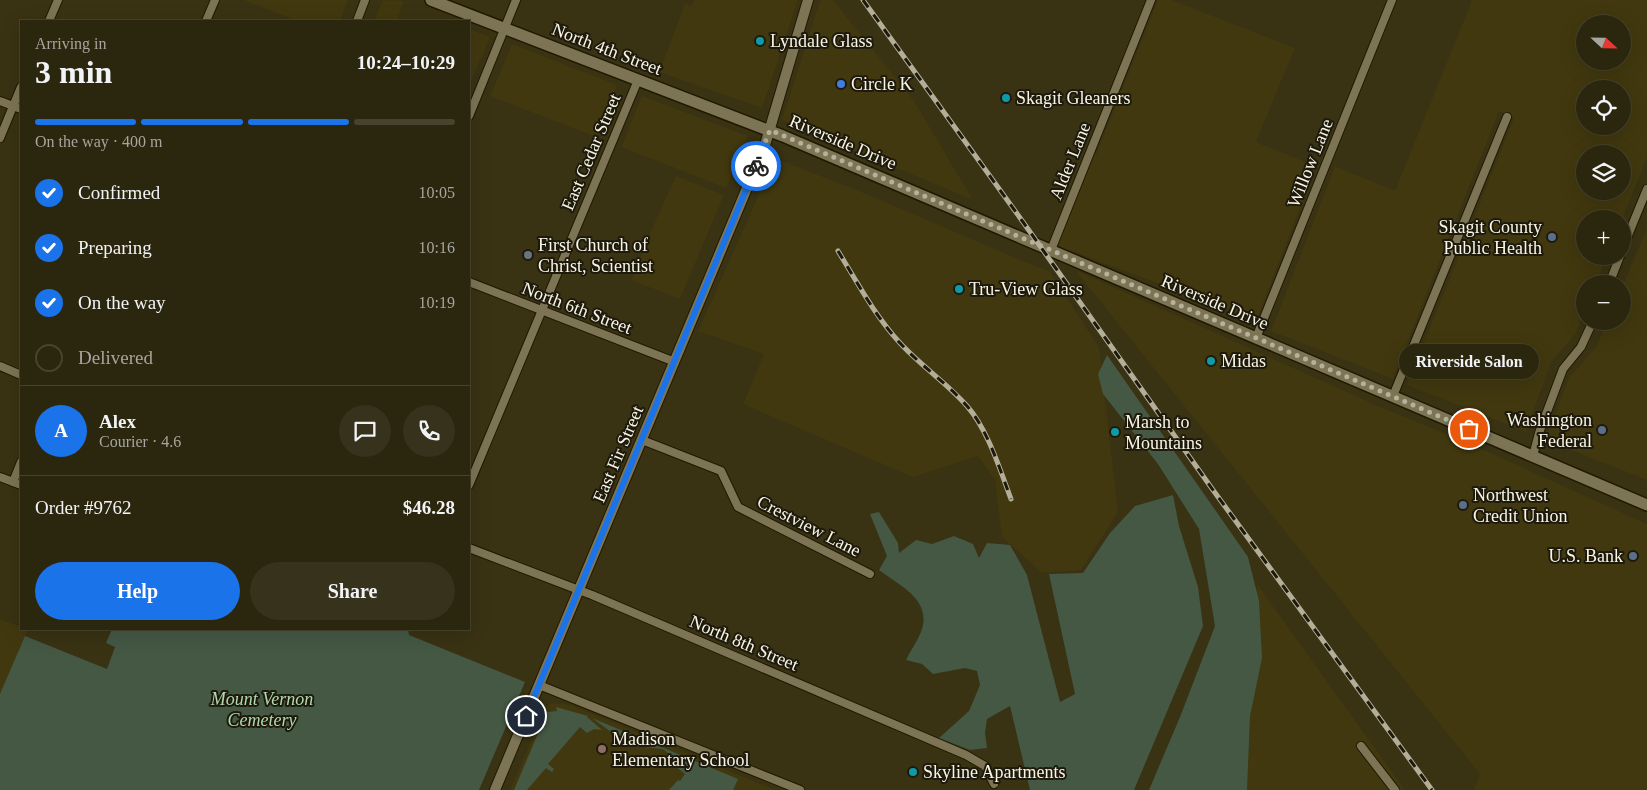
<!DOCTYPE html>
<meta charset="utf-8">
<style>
body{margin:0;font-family:Georgia,serif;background:#37321c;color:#f1f3f6;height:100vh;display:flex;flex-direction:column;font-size:19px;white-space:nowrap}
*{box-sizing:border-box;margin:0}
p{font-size:16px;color:#a6a59e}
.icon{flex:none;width:28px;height:28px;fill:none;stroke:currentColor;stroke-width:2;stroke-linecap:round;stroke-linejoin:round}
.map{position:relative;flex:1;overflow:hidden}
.sheet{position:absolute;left:20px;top:20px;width:450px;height:610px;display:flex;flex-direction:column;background:#2b260e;border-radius:0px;box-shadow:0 5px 20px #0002,0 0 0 1px #47432e}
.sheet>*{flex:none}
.needle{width:32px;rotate:112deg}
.controls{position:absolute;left:1576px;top:15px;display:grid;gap:10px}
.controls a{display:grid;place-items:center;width:55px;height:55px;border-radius:50%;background:#2b260e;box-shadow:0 5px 20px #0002,0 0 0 1px #47432e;font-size:25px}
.pin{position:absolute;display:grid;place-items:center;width:42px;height:42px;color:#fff;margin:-21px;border:2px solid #fff;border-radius:50%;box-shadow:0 1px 5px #0007}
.courier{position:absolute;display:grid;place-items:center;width:50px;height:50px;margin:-25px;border:4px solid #1a73e8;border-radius:50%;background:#fff;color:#222;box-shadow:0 1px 6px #0007}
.bubble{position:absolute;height:35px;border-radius:18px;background:#2b260e;box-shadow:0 5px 20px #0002,0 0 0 1px #47432e;font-size:16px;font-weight:700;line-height:35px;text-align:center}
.summary em{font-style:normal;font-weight:700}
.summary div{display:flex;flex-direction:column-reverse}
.summary{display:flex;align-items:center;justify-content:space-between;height:85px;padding:0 15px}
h1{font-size:32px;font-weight:700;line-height:38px}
.bar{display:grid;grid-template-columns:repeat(4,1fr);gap:8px 5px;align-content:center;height:60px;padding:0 15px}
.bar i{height:6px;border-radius:4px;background:#47432e}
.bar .on{background:#1a73e8}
.bar p{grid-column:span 4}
.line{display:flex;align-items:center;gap:12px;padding:0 15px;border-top:1px solid #47432e}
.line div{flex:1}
.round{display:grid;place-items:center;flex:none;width:52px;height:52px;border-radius:26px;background:#37321c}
ol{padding:0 15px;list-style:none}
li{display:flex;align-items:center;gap:15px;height:55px}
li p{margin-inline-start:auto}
li .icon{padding:5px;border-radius:50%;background:#1a73e8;color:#fff;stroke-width:4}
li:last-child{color:#a6a59e}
li i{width:28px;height:28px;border:2px solid #47432e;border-radius:50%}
.cta{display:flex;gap:10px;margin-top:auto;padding:10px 15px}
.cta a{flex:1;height:58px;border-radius:30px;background:#1a73e8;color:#fff;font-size:20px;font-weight:700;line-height:58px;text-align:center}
.cta a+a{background:#37321c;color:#f1f3f6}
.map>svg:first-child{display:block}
.built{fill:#41380f;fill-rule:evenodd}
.green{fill:#445844}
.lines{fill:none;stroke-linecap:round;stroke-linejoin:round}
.minor-casing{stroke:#201900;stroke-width:10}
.tertiary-casing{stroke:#201900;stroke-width:12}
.secondary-casing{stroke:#201900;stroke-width:14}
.minor{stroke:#7c7454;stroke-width:8}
.tertiary{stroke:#7c7454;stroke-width:10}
.secondary{stroke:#7c7454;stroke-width:11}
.rail-casing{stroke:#b3ae97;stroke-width:5}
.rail{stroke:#1d1a0d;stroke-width:3;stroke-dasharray:9;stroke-linecap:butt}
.done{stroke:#b6b19a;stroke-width:5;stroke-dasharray:0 9}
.route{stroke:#1a73e8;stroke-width:6}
.culture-dot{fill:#0f9aa8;stroke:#1d1a0d;stroke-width:2}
.shop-dot{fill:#3f7fe0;stroke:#1d1a0d;stroke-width:2}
.service-dot{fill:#5c6f8a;stroke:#1d1a0d;stroke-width:2}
.worship-dot{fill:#6b7280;stroke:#1d1a0d;stroke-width:2}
.education-dot{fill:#8d6e63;stroke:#1d1a0d;stroke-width:2}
.labels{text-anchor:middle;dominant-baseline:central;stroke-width:4;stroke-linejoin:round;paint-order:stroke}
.poi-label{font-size:18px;fill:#f9f5e3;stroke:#1d1a0d;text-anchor:start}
.street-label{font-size:18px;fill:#f9f5e3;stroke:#1d1a0d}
.park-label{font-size:18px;font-style:italic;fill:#b0d9ae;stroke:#1d1a0d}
</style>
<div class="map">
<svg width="1647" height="790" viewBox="0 0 1647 790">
<rect width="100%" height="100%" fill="#393213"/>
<!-- built -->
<g class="built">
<path d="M243 0H348L340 21H297Z"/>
<path d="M383 0 404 1 397 21H374Z"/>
<path d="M694 0H798L762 108 659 72 685 4 691 6Z"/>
<path d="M820 0H833L914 101 973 200 782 120Z"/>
<path d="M1158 0H1172L1295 48 1256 142 1316 166 1259 314 1252 318 1055 245 1091 153 1096 155Z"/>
<path d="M1472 0H1647V158L1622 219H1585V256H1607L1596 284H1585V310L1576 333 1551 362 1526 432 1407 385 1514 118 1499 111 1393 379 1271 331 1335 166 1395 191ZM1585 24H1622V61H1585ZM1585 89H1622V126H1585ZM1585 154H1622V191H1585Z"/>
<path d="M469 29 490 37 469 86Z"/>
<path d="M512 44 617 85 596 137 490 96Z"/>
<path d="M642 96 748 136 726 188 621 147Z"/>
<path d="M775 158 859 191 1011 256 1049 271 1099 347 1118 512 1081 570 1042 573 1002 537 995 480 978 456 913 477 743 404 764 354 698 331Z"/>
<path d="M676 176 724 195 680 299 631 280 657 217Z"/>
<path d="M1647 228V480L1551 442 1548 433 1569 378 1596 347 1607 321H1622L1623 285Z"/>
<path d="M1075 270 1385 409 1464 441 1647 524V790H1474L1480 774Z"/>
<path d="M1257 584 1405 790H1247L1244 776Z"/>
<path d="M0 619 21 627V629H28L0 696Z"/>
<path d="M551 703 571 705 775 790H510L546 707Z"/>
</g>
<!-- green -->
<g class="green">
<path d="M1107 355 1248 557 1259 601 1262 658 1250 716 1247 790H1149L1180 717 1215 626 1199 529 1158 464 1103 394 1098 374Z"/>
<path d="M1173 495 1179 526 1198 587 1203 626 1134 790H1030L1010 706 987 719 985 733 987 748 970 750 939 738 969 711 980 685 977 671 965 668 933 674 922 664 906 660C910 651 917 642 921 632 933 600 900 586 879 570L887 556 870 514 879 512 898 543 899 553 916 540 932 544 954 536 973 544 979 558 987 543 1010 545 1027 575 1060 702 1075 694 1049 574 1083 573 1110 533 1135 506Z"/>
<path d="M112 629H408L409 635 525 682 479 790H0V694L25 636 107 669 115 647 106 643Z"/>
<path d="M556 707 588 716 587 717 602 730 594 729 587 733 580 727 548 764 554 769 552 772 546 768 527 790H514L547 712 557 711Z"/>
<path d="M592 718 738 779 733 790H669L678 780 680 781 685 774 674 765 677 761 663 749 624 745 618 737Z"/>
</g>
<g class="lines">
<defs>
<g id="minor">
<path d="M49 21 58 0"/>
<path d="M206 21 215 0"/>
<path d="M357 21 365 0"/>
<path d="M0 101 21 109"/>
<path d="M469 116 516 0"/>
<path d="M0 138 21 87"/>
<path d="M1051 250 1151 0"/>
<path d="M1622 250 1647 189"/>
<path d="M469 282 675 362"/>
<path d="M1609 284 1620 256"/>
<path d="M1256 338 1392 0"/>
<path d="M0 366 21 375"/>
<path d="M1393 396 1507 117"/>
<path d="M642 440 721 471 738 507 870 574"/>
<path d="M1533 456 1539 433 1563 369 1581 347 1593 321"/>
<path d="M0 477 21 485"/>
<path d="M13 482 21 462"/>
<path d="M469 485 638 80"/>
<path d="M469 548 592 595 966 755 985 766 994 784"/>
<path d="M539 685 800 790"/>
<path d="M1361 746 1395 790"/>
</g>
<path id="tertiary" d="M495 790 765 145 808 0"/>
<path id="secondary" d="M431 0 783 136 1647 505"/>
</defs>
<!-- minor casing -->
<use href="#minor" class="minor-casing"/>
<!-- tertiary casing -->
<use href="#tertiary" class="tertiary-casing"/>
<!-- secondary casing -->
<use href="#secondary" class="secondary-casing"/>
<!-- minor -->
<use href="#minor" class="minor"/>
<!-- tertiary -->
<use href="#tertiary" class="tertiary"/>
<!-- secondary -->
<use href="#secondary" class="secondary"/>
<defs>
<g id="rail">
<path d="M863 0 1023 222 1213 490 1432 790"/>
<path d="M838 251C857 282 875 316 900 343 921 366 947 383 967 406 988 430 1000 470 1011 499"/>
</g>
</defs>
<!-- rail casing -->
<use href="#rail" class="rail-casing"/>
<!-- rail -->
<use href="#rail" class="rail"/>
</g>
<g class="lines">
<!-- done -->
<path class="done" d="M756 166 770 130 1469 429"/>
<!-- route -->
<path class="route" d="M526 716 756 166"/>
</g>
<!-- markers -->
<g class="culture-dot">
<circle cx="760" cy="41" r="5"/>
<circle cx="1006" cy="98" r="5"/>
<circle cx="959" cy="289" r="5"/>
<circle cx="1211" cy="361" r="5"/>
<circle cx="1115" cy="432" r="5"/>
<circle cx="913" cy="772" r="5"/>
</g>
<circle class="shop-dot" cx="841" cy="84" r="5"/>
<g class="service-dot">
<circle cx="1552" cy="237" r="5"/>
<circle cx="1602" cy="430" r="5"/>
<circle cx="1463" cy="505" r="5"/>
<circle cx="1633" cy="556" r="5"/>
</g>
<circle class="worship-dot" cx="528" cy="255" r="5"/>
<circle class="education-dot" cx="602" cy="749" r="5"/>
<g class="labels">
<!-- poi labels -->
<g class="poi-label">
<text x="770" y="41">Lyndale Glass</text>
<text x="851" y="84">Circle K</text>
<text x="1016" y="98">Skagit Gleaners</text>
<text x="1542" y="227" text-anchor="end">Skagit County<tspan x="1542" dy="21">Public Health</tspan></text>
<text x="538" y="245">First Church of<tspan x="538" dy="21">Christ, Scientist</tspan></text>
<text x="969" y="289">Tru-View Glass</text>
<text x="1221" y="361">Midas</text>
<text x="1592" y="420" text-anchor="end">Washington<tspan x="1592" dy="21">Federal</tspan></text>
<text x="1125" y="422">Marsh to<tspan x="1125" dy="21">Mountains</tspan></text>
<text x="1473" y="495">Northwest<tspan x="1473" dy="21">Credit Union</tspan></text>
<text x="1623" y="556" text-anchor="end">U.S. Bank</text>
<text x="612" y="739">Madison<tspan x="612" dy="21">Elementary School</tspan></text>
<text x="923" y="772">Skyline Apartments</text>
</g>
<!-- street labels -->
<g class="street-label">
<text transform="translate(607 49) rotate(21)">North 4th Street</text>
<text transform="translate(843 142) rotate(23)">Riverside Drive</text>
<text transform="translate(591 152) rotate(-67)">East Cedar Street</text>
<text transform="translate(1070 161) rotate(-68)">Alder Lane</text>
<text transform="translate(1310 163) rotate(-68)">Willow Lane</text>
<text transform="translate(1215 302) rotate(23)">Riverside Drive</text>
<text transform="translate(577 308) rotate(21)">North 6th Street</text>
<text transform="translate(618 454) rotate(-67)">East Fir Street</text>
<text transform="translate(809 526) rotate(27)">Crestview Lane</text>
<text transform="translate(744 643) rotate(23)">North 8th Street</text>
</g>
<!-- park labels -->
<g class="park-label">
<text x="262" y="699">Mount Vernon<tspan x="262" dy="21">Cemetery</tspan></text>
</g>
</g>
</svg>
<div class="controls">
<a><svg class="needle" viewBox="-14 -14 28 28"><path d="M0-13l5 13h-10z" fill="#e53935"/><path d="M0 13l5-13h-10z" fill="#a6a59e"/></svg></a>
<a><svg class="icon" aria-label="locate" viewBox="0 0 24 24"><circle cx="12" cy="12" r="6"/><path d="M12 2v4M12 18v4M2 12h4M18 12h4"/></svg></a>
<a><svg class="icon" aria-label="layers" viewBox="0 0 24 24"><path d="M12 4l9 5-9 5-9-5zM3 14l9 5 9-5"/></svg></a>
<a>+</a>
<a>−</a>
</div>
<div class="pin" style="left:1469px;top:429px;background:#ea580c"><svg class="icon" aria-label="bag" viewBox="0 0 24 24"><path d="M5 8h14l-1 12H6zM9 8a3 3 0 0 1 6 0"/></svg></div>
<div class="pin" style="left:526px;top:716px;background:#1f2937"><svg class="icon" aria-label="home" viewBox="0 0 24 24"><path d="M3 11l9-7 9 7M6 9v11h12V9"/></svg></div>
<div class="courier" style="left:756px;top:166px"><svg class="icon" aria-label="bike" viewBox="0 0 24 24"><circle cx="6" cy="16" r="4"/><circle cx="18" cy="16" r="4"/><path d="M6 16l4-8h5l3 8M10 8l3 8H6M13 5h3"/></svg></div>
<div class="bubble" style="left:1399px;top:344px;width:140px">Riverside Salon</div>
<section class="sheet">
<div class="summary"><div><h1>3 min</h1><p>Arriving in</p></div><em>10:24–10:29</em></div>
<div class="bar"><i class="on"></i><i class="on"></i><i class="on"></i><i></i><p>On the way · 400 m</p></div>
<ol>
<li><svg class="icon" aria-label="check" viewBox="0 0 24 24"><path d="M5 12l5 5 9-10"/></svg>Confirmed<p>10:05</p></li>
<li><svg class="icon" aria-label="check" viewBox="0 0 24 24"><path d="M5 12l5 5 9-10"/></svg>Preparing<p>10:16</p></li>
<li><svg class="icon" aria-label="check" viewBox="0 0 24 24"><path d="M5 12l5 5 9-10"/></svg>On the way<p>10:19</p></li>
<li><i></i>Delivered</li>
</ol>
<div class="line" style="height:90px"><b class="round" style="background:#1a73e8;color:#fff">A</b><div><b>Alex</b><p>Courier · 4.6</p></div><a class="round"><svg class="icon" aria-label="chat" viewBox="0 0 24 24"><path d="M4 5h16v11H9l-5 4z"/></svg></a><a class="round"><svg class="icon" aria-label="phone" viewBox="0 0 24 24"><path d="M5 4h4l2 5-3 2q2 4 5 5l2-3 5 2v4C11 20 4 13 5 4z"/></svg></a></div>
<div class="line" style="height:65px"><div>Order #9762</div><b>$46.28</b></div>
<div class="cta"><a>Help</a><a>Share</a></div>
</section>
</div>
